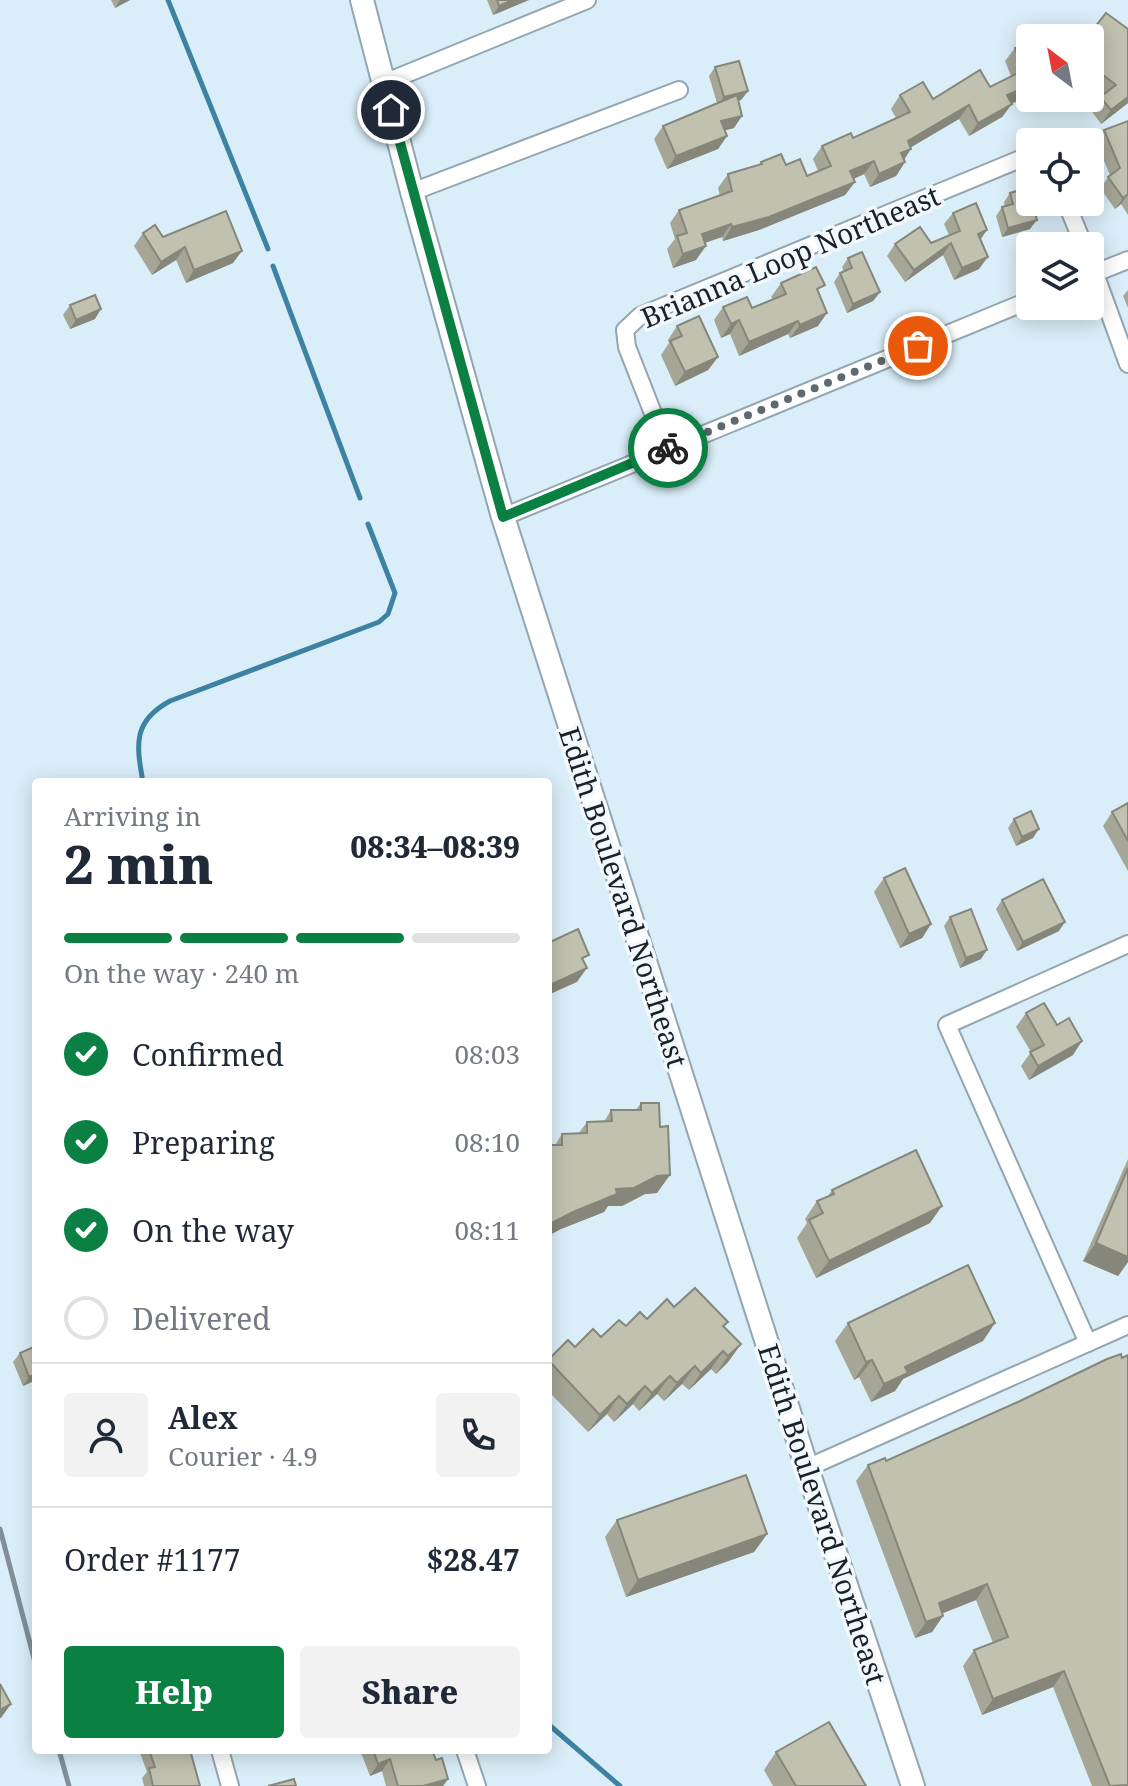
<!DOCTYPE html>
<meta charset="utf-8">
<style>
body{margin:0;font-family:"Noto Serif",serif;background:#f2f2f3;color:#1f2937;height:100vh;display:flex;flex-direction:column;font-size:30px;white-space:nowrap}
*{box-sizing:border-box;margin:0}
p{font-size:26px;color:#747a83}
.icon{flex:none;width:44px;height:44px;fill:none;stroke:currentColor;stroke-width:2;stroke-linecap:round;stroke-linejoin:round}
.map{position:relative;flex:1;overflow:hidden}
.drawer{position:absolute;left:32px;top:778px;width:520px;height:976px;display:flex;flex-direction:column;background:#fff;border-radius:8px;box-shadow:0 4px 20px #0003}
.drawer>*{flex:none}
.needle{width:52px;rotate:328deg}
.fabs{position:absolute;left:1016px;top:24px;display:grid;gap:16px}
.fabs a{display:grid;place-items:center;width:88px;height:88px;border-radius:8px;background:#fff;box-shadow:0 4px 20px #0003;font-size:40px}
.pin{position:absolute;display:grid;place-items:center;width:68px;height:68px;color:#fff;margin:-34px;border:4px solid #fff;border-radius:50%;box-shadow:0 2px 8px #0007}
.courier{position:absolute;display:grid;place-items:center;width:80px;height:80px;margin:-40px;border:6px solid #0b8043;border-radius:50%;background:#fff;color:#222;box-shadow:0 2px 10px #0007}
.head em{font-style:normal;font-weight:800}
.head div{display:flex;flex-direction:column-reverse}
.head{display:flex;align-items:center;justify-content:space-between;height:136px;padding:0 32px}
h1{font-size:52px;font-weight:800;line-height:60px}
.bar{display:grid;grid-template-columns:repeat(4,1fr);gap:12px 8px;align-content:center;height:96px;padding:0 32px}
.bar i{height:10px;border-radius:6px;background:#e0e1e3}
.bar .current{background:#0b8043}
.bar p{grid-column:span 4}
.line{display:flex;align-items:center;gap:20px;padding:0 32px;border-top:2px solid #e0e1e3}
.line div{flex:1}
.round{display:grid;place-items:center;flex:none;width:84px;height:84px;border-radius:8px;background:#f2f2f3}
ol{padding:0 32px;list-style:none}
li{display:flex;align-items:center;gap:24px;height:88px}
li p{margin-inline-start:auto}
li .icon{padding:8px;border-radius:50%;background:#0b8043;color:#fff;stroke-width:4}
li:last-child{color:#747a83}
li i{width:44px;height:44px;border:4px solid #e0e1e3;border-radius:50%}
.button{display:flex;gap:16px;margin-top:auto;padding:16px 32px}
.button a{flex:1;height:92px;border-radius:8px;background:#0b8043;color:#fff;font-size:32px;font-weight:800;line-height:92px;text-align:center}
.button a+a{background:#f2f2f3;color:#1f2937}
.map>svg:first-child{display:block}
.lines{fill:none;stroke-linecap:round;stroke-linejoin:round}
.stream{stroke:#3d82a3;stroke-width:5}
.street-casing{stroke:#93a6b0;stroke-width:20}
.secondary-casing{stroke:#93a6b0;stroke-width:26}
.street{stroke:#fff;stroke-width:16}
.secondary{stroke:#fff;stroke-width:22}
.rail{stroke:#819098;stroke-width:5}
.wall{fill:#a5a696}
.shaded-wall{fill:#86877a}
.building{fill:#c0c1af;stroke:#86877a;stroke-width:2}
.done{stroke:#5d696f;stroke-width:8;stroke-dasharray:0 14.4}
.route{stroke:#0b8043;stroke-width:10}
.labels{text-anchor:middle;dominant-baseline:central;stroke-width:7;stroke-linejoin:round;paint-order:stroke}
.street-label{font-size:28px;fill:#192125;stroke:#f1f9fe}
</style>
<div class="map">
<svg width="1128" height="1786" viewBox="0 0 1128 1786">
<rect width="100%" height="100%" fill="#daeef9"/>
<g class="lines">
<!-- stream -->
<g class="stream">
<path d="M168 0 268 249"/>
<path d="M273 266 360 498"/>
<path d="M143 782C136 744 133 721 170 701L379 622 388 614 395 593 368 524"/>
<path d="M548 1724 620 1786"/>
</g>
<defs>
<g id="street">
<path d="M384 83 587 0"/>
<path d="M412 192 679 90"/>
<path d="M1066 202 1084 246"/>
<path d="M1090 260 1128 364"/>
<path d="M1090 275 1128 260"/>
<path d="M667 449 627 347 625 330 640 316 1030 155"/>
<path d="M503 517 1030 300"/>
<path d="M1088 1343 947 1025 1128 944"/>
<path d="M807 1468 1128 1325"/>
<path d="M220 1750 230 1786"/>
<path d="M465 1750 477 1786"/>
</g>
<path id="secondary" d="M362 0 412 192 503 517 807 1468 913 1786"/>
</defs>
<!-- street casing -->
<use href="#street" class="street-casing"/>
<!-- secondary casing -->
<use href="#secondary" class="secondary-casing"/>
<!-- street -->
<use href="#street" class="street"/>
<!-- secondary -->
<use href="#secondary" class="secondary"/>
<!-- rail -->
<g class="rail">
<path d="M0 1529 36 1666"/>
<path d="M59 1750 69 1786"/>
</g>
</g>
<!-- wall -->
<g class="wall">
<path d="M111 0H130L115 8Z"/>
<path d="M487 0H529L493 15Z"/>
<path d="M1106 13 1128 29V103L1101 124 1091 110 1102 95 1090 86V38H1077L1082 32 1088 36Z"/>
<path d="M1030 42V96L1012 103 1002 117 969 136 959 119 910 147 904 159 905 162 896 176 870 187 864 174 853 179 855 182 845 195 759 230 723 241 722 237 705 243 696 260 673 268 667 249 675 239 670 223 679 210 720 196 718 188 728 174 759 165 761 162 786 165 807 176 818 171 813 159 822 146 853 138 896 118 891 109 900 95 933 99 990 87 1011 76 1005 61 1015 48Z"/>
<path d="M715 67 748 91 741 100H738L734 128 725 130 727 136 718 149 667 169 654 139 663 126 717 103 709 76Z"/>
<path d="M1128 121V215L1121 204 1115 209 1100 188 1110 175 1096 142 1104 130Z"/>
<path d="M1010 193 1034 212 1030 229 1002 237 996 216 1002 207H1005L1004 202Z"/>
<path d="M953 213 987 230 980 240 979 269 954 280 943 255 905 282 887 256 895 244 931 243 949 235 944 224Z"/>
<path d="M143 233 163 237 233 263 186 283 176 260 152 275 134 246Z"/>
<path d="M848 258 880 292 873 301 847 313 834 282 840 273 844 272 842 267Z"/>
<path d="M781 283 819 294 818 326 790 338 788 334 739 356 730 334 721 338 714 320 723 307 752 308 773 299 771 297Z"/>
<path d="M1128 290V308L1123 296Z"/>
<path d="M70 305 95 319 70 329 63 315Z"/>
<path d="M677 326 718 357 708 370 675 386 661 355 669 343 668 340Z"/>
<path d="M1128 803V871L1103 826 1112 812Z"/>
<path d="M1014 819 1033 838 1016 846 1008 828Z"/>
<path d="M884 878 931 924 922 938 900 948 874 892Z"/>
<path d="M1002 900 1059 931 1017 951 996 909Z"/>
<path d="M950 917 981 959 960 968 944 926Z"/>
<path d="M1026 1013 1073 1055 1029 1080 1021 1066 1031 1052 1016 1027Z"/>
<path d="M641 1103 657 1193 645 1194 622 1206H608L604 1212 561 1229 555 1145 562 1134H578L587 1122H604L611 1110H636Z"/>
<path d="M1128 1159V1262L1118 1276 1083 1261Z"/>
<path d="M832 1190 930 1223 816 1278 797 1238 807 1223 805 1219 817 1201 828 1196Z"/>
<path d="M674 1307 728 1322 724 1327 741 1344 728 1362 716 1374 711 1369 689 1390 682 1384 664 1401 657 1394 639 1411 633 1404 614 1422 607 1414 588 1432 548 1391V1359L575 1347Z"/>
<path d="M848 1323 983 1341 903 1379 895 1391 871 1402 859 1377 854 1380 835 1341Z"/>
<path d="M36 1346V1380L23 1386 13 1362 20 1353Z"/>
<path d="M1020 1401 1128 1786H1092L1053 1687 982 1715 963 1666 974 1650 993 1643 976 1600 943 1613V1616L932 1632 915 1638 856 1481 868 1465 886 1461Z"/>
<path d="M617 1520 767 1534 754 1552 626 1597 605 1537Z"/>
<path d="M139 1750H190L200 1786H144L142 1778 147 1772Z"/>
<path d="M360 1750H432L436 1760 448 1779 443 1786H386L382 1771 370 1776Z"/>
<path d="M776 1752 866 1786H773L764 1770Z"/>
</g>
<!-- shaded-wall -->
<g class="shaded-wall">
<path d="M120 0H130L115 8Z"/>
<path d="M513 0H529L493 15 499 6Z"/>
<path d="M1030 86V96L998 109 1007 95Z"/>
<path d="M748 91 741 100 717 106 724 97Z"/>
<path d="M1128 97V103L1101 124 1111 110Z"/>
<path d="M1012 104 1002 117 969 136 978 123Z"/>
<path d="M969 105 959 119 898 155 908 141Z"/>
<path d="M742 116 734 128 712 134 721 121Z"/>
<path d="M727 136 718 149 667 169 676 156Z"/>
<path d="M911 149 902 163 901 153Z"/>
<path d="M874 161 864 174 841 185 850 171Z"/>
<path d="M905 162 896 176 870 187 879 174Z"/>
<path d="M855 182 845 195 759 230 723 241 732 227Z"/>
<path d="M1128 194 1121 204 1115 209 1123 198Z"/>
<path d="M1037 220 1030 229 1002 237 1008 228Z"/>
<path d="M731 224 722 237 692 247 702 234Z"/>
<path d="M987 230 979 241 978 234Z"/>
<path d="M951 243 943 255 905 282 914 270Z"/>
<path d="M706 246 696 260 673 268 683 254Z"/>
<path d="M185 247 176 260 152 275 161 262Z"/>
<path d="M242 251 233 263 186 283 194 270Z"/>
<path d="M988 257 979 269 954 280 962 268Z"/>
<path d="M880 292 873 301 847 313 853 304Z"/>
<path d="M101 309 95 319 70 329 76 320Z"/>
<path d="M827 313 818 326 790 338 800 325Z"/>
<path d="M739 320 730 334 721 338 731 324Z"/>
<path d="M798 321 788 334 739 356 749 342Z"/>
<path d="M718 357 708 370 675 386 685 372Z"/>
<path d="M1039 829 1033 838 1016 846 1022 837Z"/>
<path d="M1065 922 1059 931 1017 951 1023 942Z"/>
<path d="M931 924 922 938 900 948 909 934Z"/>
<path d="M987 950 981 959 960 968 966 958Z"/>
<path d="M587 968 577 982 548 995V986Z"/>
<path d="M1082 1041 1073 1055 1029 1080 1038 1066Z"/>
<path d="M670 1175 657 1193 645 1194 622 1206H608L604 1212 561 1229 548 1236V1225L616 1189 657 1176Z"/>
<path d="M942 1206 930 1223 816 1278 829 1261Z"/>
<path d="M1096 1243 1128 1257V1262L1118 1276 1083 1261Z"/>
<path d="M995 1323 983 1341 903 1379 895 1391 871 1402 884 1384 905 1367Z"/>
<path d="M741 1344 728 1362 716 1374 728 1356Z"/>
<path d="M723 1351 711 1369 689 1390 701 1373Z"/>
<path d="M872 1360 859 1377 854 1380 866 1362Z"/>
<path d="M695 1366 682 1384 664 1401 677 1383Z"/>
<path d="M36 1374V1380L23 1386 29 1377Z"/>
<path d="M670 1376 657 1394 639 1411 652 1393Z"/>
<path d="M645 1386 633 1404 614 1422 627 1404Z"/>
<path d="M619 1396 607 1414 588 1432 600 1415Z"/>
<path d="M767 1534 754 1552 626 1597 638 1580Z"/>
<path d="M987 1584 976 1600 928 1619 939 1603Z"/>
<path d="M943 1616 932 1632 915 1638 926 1622Z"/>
<path d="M1064 1671 1053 1687 982 1715 993 1699Z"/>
<path d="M11 1704 1 1718H0V1710Z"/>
<path d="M390 1759 382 1771 370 1776 378 1764Z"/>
<path d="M448 1779 443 1786H423Z"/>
</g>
<!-- building -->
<g class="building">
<path d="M497 0H513L499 6Z"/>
<path d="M1106 13 1128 29V97L1111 110 1100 97 1116 85 1090 65V38H1077L1082 32 1088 36Z"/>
<path d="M1030 42V86L1007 95 1012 104 978 123 969 105 908 141 911 149 901 153 905 162 879 174 874 161 850 171 855 182 769 217 732 227 731 224 702 234 706 246 683 254 677 236 687 233 679 210 732 191 728 174 762 164 761 162 781 154 786 165 800 159 807 176 831 166 822 146 851 133 853 138 910 112 900 95 923 82 933 99 980 70 990 87 1024 70 1015 48Z"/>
<path d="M739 61 748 91 724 97 715 67Z"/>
<path d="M737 95 742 116 721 121 727 136 676 156 663 126Z"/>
<path d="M1128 121V194L1123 198 1108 177 1120 168 1104 130Z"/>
<path d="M1030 187V202H1040L1041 203 1033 206 1037 220 1008 228 1002 207 1013 204 1010 193Z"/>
<path d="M976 203 987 230 978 234 988 257 962 268 951 243 914 270 895 244 920 227 931 243 960 231 953 213Z"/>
<path d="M226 211 242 251 194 270 185 247 161 262 143 233 155 225 163 237Z"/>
<path d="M862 252 880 292 853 304 840 273 852 268 848 258Z"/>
<path d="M816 267 825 285 817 289 827 313 800 325 798 321 749 342 739 320 731 324 723 307 747 297 752 308 786 294 781 283Z"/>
<path d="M95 295 101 309 76 320 70 305Z"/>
<path d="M699 316 718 357 685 372 670 341 682 336 677 326Z"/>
<path d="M1128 803V841L1112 812Z"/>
<path d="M1031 811 1039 829 1022 837 1014 819Z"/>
<path d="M905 868 931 924 909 934 884 878Z"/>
<path d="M1043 879 1065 922 1023 942 1002 900Z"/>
<path d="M971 909 987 950 966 958 950 917Z"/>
<path d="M578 929 589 955 582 958 587 968 548 986V943Z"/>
<path d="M1044 1003 1057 1025 1069 1018 1082 1041 1038 1066 1030 1052 1044 1045 1026 1013Z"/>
<path d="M641 1103H659L660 1127 668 1126 670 1175 657 1176 634 1188 616 1189 617 1194 573 1212 548 1225V1145H562V1134L587 1133V1122L612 1121 611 1110H641Z"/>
<path d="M916 1150 942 1206 829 1261 809 1220 823 1213 817 1201 834 1194 832 1190Z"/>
<path d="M1128 1168V1257L1096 1243Z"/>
<path d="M968 1265 995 1323 905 1367 908 1373 884 1384 872 1360 866 1362 848 1323Z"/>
<path d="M695 1288 728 1322 723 1326 741 1344 728 1356 723 1351 701 1373 695 1366 677 1383 670 1376 652 1393 645 1386 627 1404 619 1396 600 1415 548 1360 568 1340 575 1347 593 1329 601 1337 619 1320 626 1326 640 1312 647 1319 667 1299 674 1307Z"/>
<path d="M36 1346V1374L29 1377 20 1353Z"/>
<path d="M1121 1354 1122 1358 1128 1355V1785L1110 1786 1064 1671 993 1699 974 1650 1008 1637 987 1584 939 1603 943 1616 926 1622 868 1465 885 1458 886 1461 1020 1401 1107 1359Z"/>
<path d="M746 1475 767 1534 638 1580 617 1520Z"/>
<path d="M0 1684 11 1704 0 1710Z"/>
<path d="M829 1722 866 1786H796L776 1752Z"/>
<path d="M149 1750H190L200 1786H153L149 1768 155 1767Z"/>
<path d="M373 1750H432L436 1760 442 1758 448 1779 423 1786H398L390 1759 378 1764Z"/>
<path d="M294 1779 296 1786H268Z"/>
</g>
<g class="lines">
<!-- done -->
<path class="done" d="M668 448 918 346"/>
<!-- route -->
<path class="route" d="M391 110 503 517 668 448"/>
</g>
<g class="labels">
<!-- street labels -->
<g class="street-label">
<text transform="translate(790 256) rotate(-23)">Brianna Loop Northeast</text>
<text transform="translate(624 897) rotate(72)">Edith Boulevard Northeast</text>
<text transform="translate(823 1514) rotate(72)">Edith Boulevard Northeast</text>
</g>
</g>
</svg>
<div class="fabs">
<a><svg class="needle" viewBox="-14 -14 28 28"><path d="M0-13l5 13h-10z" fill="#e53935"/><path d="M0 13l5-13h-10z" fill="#747a83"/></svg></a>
<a><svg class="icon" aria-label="locate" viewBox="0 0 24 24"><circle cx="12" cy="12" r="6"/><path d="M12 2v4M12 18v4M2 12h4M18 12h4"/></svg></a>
<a><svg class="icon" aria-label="layers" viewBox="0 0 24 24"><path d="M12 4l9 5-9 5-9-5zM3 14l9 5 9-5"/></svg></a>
</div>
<div class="pin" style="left:918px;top:346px;background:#ea580c"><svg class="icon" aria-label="bag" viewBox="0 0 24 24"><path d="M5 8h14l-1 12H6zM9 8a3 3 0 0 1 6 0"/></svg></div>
<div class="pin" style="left:391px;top:110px;background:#1f2937"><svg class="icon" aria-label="home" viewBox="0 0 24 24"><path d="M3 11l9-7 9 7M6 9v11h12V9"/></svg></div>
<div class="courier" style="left:668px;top:448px"><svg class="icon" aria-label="bike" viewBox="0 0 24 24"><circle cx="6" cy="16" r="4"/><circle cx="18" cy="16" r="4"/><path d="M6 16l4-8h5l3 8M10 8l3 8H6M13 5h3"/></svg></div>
<section class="drawer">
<div class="head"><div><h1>2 min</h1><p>Arriving in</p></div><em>08:34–08:39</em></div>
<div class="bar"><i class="current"></i><i class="current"></i><i class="current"></i><i></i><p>On the way · 240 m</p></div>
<ol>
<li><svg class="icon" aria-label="check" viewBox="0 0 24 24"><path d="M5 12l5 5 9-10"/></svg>Confirmed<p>08:03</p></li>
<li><svg class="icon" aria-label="check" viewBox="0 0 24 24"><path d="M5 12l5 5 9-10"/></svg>Preparing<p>08:10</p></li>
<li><svg class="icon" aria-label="check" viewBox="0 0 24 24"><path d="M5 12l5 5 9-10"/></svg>On the way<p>08:11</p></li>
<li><i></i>Delivered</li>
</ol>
<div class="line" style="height:144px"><a class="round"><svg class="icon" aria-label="person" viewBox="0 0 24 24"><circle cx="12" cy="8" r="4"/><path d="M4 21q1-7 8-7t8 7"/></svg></a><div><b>Alex</b><p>Courier · 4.9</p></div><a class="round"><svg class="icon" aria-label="phone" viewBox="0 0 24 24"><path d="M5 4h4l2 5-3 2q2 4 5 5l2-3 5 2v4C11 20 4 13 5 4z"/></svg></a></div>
<div class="line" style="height:104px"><div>Order #1177</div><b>$28.47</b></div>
<div class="button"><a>Help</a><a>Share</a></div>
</section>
</div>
